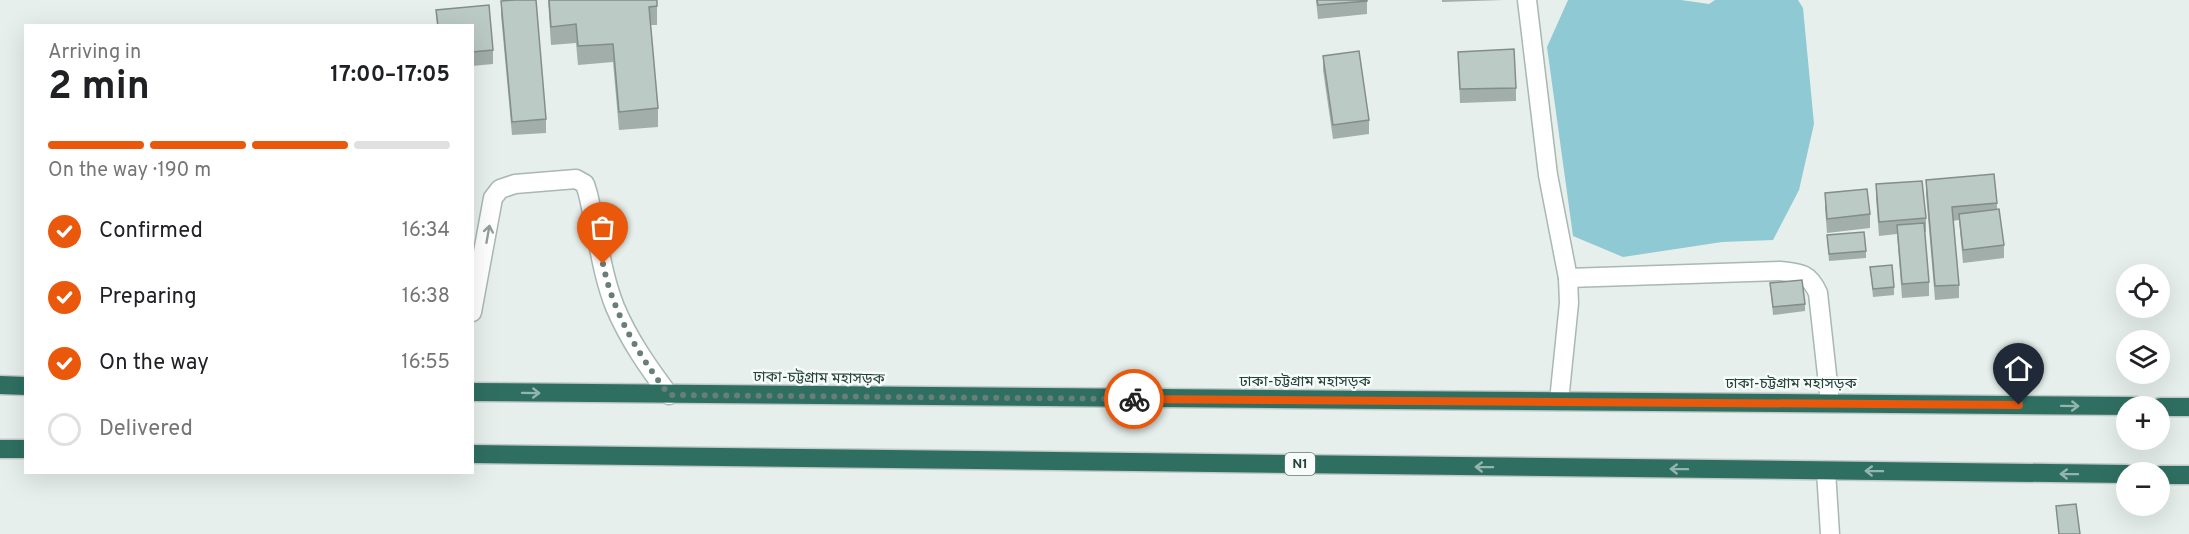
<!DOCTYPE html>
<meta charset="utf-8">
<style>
body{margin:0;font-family:Overpass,"Noto Sans Bengali",sans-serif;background:#f6f6f6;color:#202124;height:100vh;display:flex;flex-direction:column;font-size:22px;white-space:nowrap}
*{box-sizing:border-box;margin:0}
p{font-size:20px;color:#757577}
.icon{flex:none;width:33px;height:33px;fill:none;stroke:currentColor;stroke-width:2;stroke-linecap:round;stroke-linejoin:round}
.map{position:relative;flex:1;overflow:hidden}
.drawer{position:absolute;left:24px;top:24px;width:450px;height:450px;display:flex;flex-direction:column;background:#fff;border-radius:0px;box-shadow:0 6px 24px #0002}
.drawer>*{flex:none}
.controls{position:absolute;left:2116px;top:264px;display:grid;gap:12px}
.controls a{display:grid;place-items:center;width:54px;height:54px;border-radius:50%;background:#fff;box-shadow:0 6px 24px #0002;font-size:30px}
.pin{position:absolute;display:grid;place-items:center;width:51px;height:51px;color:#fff;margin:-62px -26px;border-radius:50% 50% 50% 0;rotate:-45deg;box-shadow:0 0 6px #0007}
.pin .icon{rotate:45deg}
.courier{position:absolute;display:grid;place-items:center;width:60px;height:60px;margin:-30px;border:4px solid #ea580c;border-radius:50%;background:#fff;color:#222;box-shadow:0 2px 8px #0007}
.head em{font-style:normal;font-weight:700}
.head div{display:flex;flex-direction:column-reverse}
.head{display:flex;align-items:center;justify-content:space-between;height:102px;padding:0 24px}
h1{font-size:39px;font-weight:700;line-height:45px}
.bar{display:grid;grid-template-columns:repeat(4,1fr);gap:9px 6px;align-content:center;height:72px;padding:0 24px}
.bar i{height:8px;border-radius:4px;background:#e0e0e0}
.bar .on{background:#ea580c}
.bar p{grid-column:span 4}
ol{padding:0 24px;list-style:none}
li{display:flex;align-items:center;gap:18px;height:66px}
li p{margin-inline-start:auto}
li .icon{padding:6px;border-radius:50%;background:#ea580c;color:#fff;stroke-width:4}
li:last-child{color:#757577}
li i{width:33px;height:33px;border:3px solid #e0e0e0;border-radius:50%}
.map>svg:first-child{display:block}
.water{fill:#8ec9d4}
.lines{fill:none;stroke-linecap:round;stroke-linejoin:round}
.minor-casing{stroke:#a8b8b2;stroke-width:21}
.highway-casing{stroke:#c2cac8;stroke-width:21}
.minor{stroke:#fff;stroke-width:18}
.highway{stroke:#2f6f62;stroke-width:18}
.wall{fill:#a1aea9}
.building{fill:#bbcac4;stroke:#838d89;stroke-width:1.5}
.oneway{stroke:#92a09c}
.oneway2{stroke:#93b5ae}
.done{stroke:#687f78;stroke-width:6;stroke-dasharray:0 10.8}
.route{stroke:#ea580c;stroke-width:8}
.labels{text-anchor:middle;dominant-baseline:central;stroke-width:5;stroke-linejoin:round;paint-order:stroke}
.shield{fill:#f7fbf9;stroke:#637a73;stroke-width:1.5}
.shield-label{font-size:14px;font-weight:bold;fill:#24423a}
.street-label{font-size:15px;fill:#24423a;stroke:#f7fbf9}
</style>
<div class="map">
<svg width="2189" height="534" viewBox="0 0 2189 534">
<rect width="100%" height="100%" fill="#e6efeb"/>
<!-- water -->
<path class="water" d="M1568 0H1681L1709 4 1715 0H1798L1803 8 1814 124 1799 190 1773 240 1722 242 1623 257 1573 236 1547 47Z"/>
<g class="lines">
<defs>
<g id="minor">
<path d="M1527 0 1548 175 1568 278 1780 271C1800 273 1809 273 1818 293L1830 402"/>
<path d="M472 312 493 198 500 189 515 184 576 179 585 184 588 194C597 231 601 272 615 307 629 340 648 367 669 395"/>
<path d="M1559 401 1569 303 1568 278"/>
<path d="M1826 471 1830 534"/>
</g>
<g id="highway">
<path d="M0 385 26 386"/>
<path d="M472 392C1027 400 1582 399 2137 406"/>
<path d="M2160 407H2189"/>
<path d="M0 449H26"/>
<path d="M472 454 2127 474"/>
<path d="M2160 475H2189"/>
</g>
</defs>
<!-- minor casing -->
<use href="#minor" class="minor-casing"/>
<!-- highway casing -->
<use href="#highway" class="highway-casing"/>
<!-- minor -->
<use href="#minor" class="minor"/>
<!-- highway -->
<use href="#highway" class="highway"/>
</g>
<!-- wall -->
<g class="wall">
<path d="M548 0H657V25H650L658 108V127L619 130 613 62 578 65 576 43 551 45Z"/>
<path d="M1316 0H1367V14L1318 19Z"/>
<path d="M1442 0H1504L1442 2Z"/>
<path d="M501 1 546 119V133L512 135 501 15Z"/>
<path d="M489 5 493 50V64L472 66V26H437L436 10Z"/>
<path d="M1458 52 1516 88V101L1460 103Z"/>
<path d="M1323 56 1369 120V134L1333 139 1323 70Z"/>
<path d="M1926 180 1997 203V209L2004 245V258L1963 263 1959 220 1953 221 1959 285V298L1935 300 1926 194Z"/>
<path d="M1876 184 1926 218V232H1925L1929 282V296L1902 298 1897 234 1879 236 1876 198Z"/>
<path d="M1825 193 1870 214V228L1827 233 1825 207Z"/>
<path d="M1827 235 1866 251V258L1829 261Z"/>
<path d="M1870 267 1894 287V295L1873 297Z"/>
<path d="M1770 283 1805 304V311L1773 315Z"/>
</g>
<!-- building -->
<g class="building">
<path d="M515 0H536L546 119 512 122 501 1Z"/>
<path d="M549 0H657V6L649 7 658 108 619 112 613 44 578 46 576 24 551 27Z"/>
<path d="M1317 0H1367V1L1318 5Z"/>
<path d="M489 5 493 50 472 52V26H438L436 10Z"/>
<path d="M1514 49 1516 88 1460 89 1458 52Z"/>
<path d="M1359 51 1369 120 1333 125 1323 56Z"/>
<path d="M1994 174 1997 203 1952 207 1959 285 1935 286 1926 180Z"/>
<path d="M1922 181 1926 218 1879 222 1876 184Z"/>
<path d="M1867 189 1870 214 1827 219 1825 193Z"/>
<path d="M1999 209 2004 245 1963 250 1959 214Z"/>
<path d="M1924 223 1929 282 1902 284 1897 225Z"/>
<path d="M1864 232 1866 251 1829 254 1827 235Z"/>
<path d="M1892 265 1894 287 1873 289 1870 267Z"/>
<path d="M1802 280 1805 304 1773 307 1770 283Z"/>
<path d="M2076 504 2080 534H2059L2056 506Z"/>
</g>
<!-- one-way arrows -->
<defs><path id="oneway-shaft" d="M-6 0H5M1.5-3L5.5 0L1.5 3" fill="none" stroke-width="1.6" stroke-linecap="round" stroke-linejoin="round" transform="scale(1.5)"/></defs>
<use class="oneway" href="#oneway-shaft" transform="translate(488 234) rotate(-80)"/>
<g class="oneway2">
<use href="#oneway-shaft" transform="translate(531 393) rotate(1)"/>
<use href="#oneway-shaft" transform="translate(2070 406) rotate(1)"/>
<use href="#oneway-shaft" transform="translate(1484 467) rotate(-179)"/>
<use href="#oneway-shaft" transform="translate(1679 469) rotate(-179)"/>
<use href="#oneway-shaft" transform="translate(1874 471) rotate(-179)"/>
<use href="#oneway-shaft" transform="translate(2069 474) rotate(-179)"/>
</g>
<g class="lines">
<!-- done -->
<path class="done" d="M603 264C613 314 639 355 669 395L1134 399"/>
<!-- route -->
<path class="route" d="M1134 399 2019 405"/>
</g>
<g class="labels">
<!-- shield labels -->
<rect class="shield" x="1285" y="453" width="30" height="22" rx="4.5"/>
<g class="shield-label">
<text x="1300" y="464">N1</text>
</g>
<!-- street labels -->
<g class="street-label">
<text transform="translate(819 379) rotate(1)">ঢাকা-চট্টগ্রাম মহাসড়ক</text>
<text x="1305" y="382">ঢাকা-চট্টগ্রাম মহাসড়ক</text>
<text x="1791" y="384">ঢাকা-চট্টগ্রাম মহাসড়ক</text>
</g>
</g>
</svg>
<div class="controls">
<a><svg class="icon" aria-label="locate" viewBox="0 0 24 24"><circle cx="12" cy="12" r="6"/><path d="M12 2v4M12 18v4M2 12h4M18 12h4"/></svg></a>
<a><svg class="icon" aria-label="layers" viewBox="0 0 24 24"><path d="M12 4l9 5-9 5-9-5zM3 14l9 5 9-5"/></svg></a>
<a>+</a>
<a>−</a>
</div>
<div class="pin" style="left:603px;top:264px;background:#ea580c"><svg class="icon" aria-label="bag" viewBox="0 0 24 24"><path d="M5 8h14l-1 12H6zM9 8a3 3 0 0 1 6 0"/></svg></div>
<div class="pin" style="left:2019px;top:405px;background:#1f2937"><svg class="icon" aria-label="home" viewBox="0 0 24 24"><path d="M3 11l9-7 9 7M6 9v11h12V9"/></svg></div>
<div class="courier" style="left:1134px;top:399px"><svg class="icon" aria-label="bike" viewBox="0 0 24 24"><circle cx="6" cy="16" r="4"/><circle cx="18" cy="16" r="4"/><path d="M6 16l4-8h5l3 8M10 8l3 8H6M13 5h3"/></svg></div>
<section class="drawer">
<div class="head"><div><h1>2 min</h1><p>Arriving in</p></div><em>17:00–17:05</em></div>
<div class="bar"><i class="on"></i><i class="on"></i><i class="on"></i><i></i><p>On the way · 190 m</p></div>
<ol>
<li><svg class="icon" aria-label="check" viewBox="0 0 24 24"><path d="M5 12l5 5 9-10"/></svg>Confirmed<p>16:34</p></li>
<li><svg class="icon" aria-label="check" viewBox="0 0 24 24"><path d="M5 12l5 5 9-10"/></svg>Preparing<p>16:38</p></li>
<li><svg class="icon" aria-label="check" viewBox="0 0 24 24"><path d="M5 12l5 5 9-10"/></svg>On the way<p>16:55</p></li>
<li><i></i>Delivered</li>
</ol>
</section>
</div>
